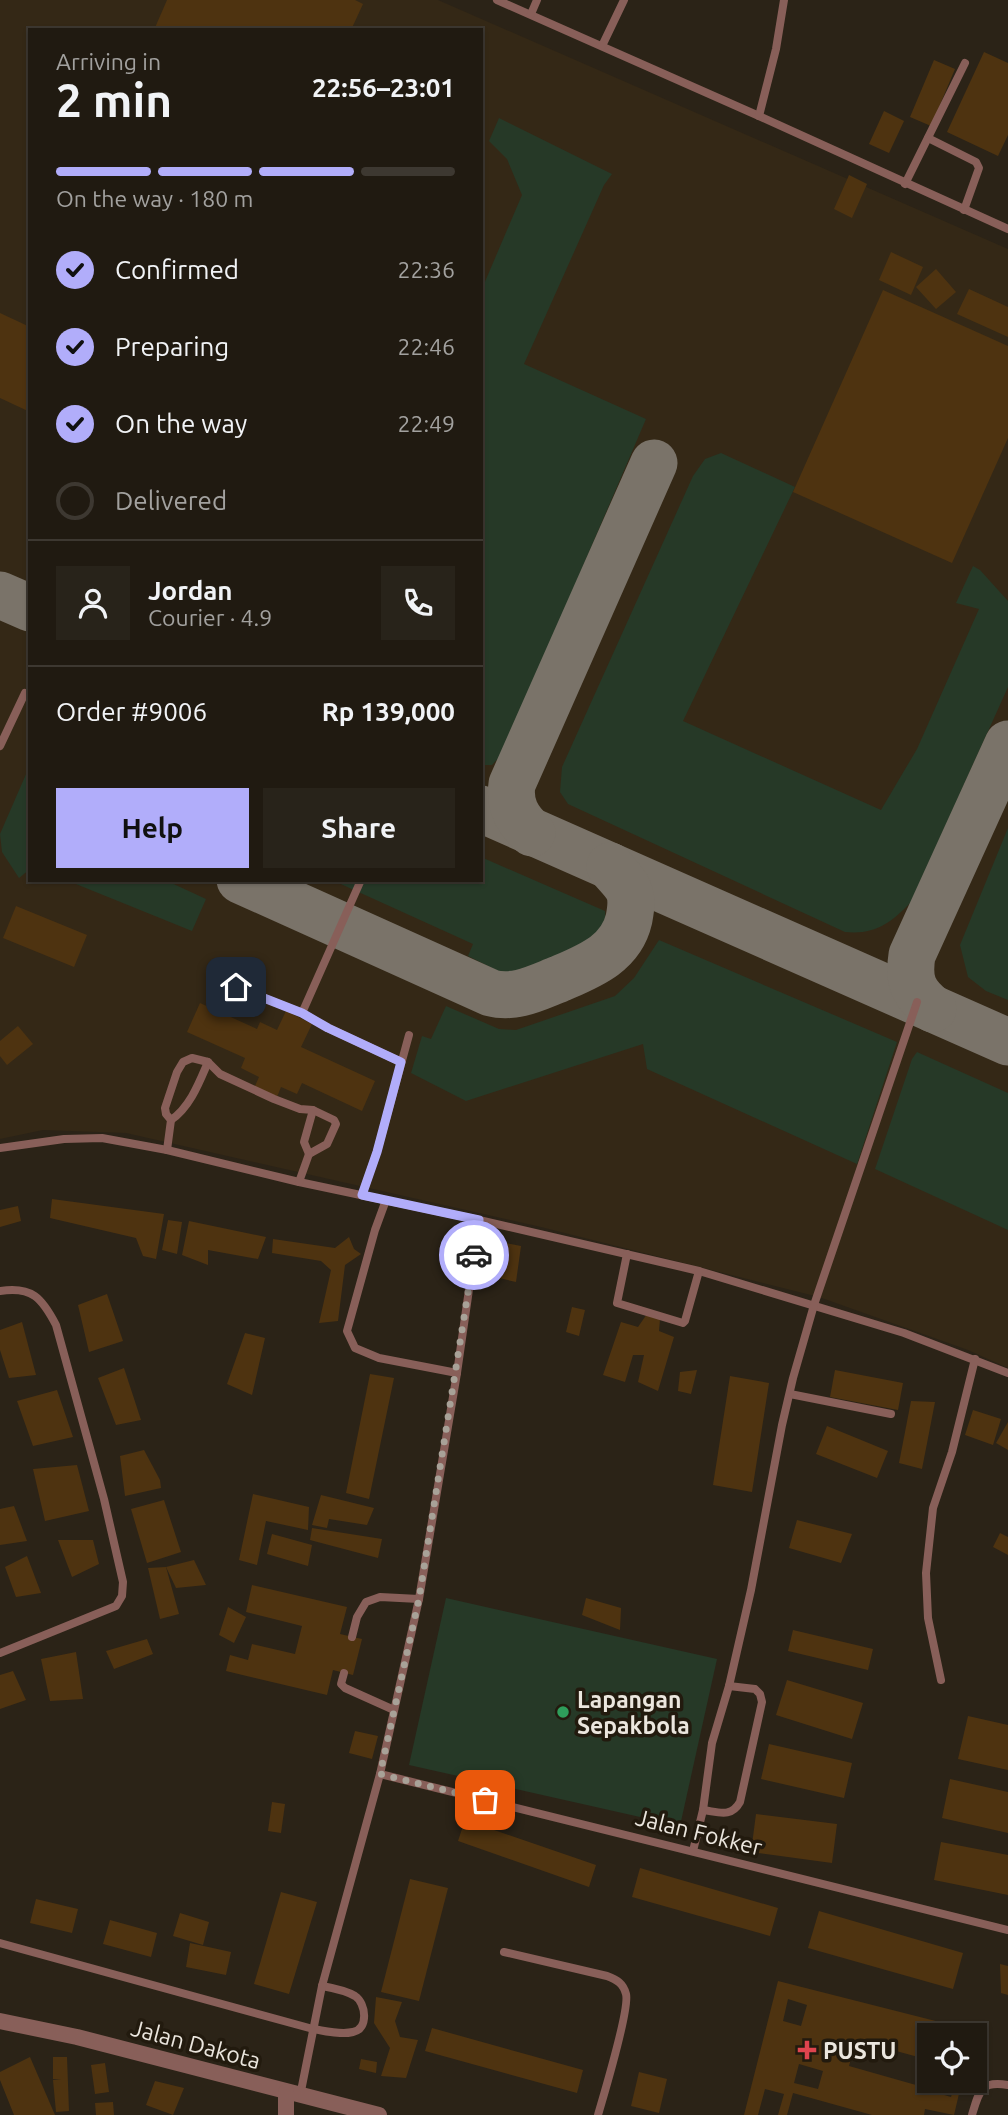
<!DOCTYPE html>
<meta charset="utf-8">
<style>
body{margin:0;font-family:Ubuntu,sans-serif;background:#28231a;color:#f1f3f6;height:100vh;display:flex;flex-direction:column;font-size:26px;white-space:nowrap}
*{box-sizing:border-box;margin:0}
p{font-size:23px;color:#a2a19f}
.icon{flex:none;width:38px;height:38px;fill:none;stroke:currentColor;stroke-width:2;stroke-linecap:round;stroke-linejoin:round}
.map{position:relative;flex:1;overflow:hidden}
.side{position:absolute;left:28px;top:28px;width:455px;height:854px;display:flex;flex-direction:column;background:#201a11;border-radius:0px;box-shadow:0 2px 5px #0004,0 0 0 2px #3d3831}
.side>*{flex:none}
.controls{position:absolute;left:917px;top:2023px;display:grid;gap:14px}
.controls a{display:grid;place-items:center;width:70px;height:70px;border-radius:0px;background:#201a11;box-shadow:0 2px 5px #0004,0 0 0 2px #3d3831;font-size:35px}
.pin{position:absolute;display:grid;place-items:center;width:60px;height:60px;color:#fff;margin:-30px;border-radius:14px;box-shadow:0 4px 10px #0006}
.courier{position:absolute;display:grid;place-items:center;width:70px;height:70px;margin:-35px;border:5px solid #b1adfa;border-radius:50%;background:#fff;color:#222;box-shadow:0 2px 9px #0007}
.headline em{font-style:normal;font-weight:700}
.headline div{display:flex;flex-direction:column-reverse}
.headline{display:flex;align-items:center;justify-content:space-between;height:119px;padding:0 28px}
h1{font-size:46px;font-weight:700;line-height:52px}
.bar{display:grid;grid-template-columns:repeat(4,1fr);gap:10px 7px;align-content:center;height:84px;padding:0 28px}
.bar i{height:9px;border-radius:5px;background:#3d3831}
.bar .active{background:#b1adfa}
.bar p{grid-column:span 4}
.line{display:flex;align-items:center;gap:18px;padding:0 28px;border-top:2px solid #3d3831}
.line div{flex:1}
.round{display:grid;place-items:center;flex:none;width:74px;height:74px;border-radius:0px;background:#28231a}
ol{padding:0 28px;list-style:none}
li{display:flex;align-items:center;gap:21px;height:77px}
li p{margin-inline-start:auto}
li .icon{padding:7px;border-radius:50%;background:#b1adfa;color:#111;stroke-width:4}
li:last-child{color:#a2a19f}
li i{width:38px;height:38px;border:4px solid #3d3831;border-radius:50%}
.cta{display:flex;gap:14px;margin-top:auto;padding:14px 28px}
.cta a{flex:1;height:80px;border-radius:0px;background:#b1adfa;color:#111;font-size:28px;font-weight:700;line-height:80px;text-align:center}
.cta a+a{background:#28231a;color:#f1f3f6}
.map>svg:first-child{display:block}
.built{fill:#342816;fill-rule:evenodd}
.green{fill:#263927}
.lines{fill:none;stroke-linecap:round;stroke-linejoin:round}
.taxiway{stroke:#7a7369;stroke-width:47}
.building{fill:#4e3310;fill-rule:evenodd}
.lane{stroke:#885f59;stroke-width:8}
.street{stroke:#885f59;stroke-width:16}
.done{stroke:#a8a298;stroke-width:7;stroke-dasharray:0 12.6}
.route{stroke:#b1adfa;stroke-width:9}
.leisure-dot{fill:#2e9e5b;stroke:#221a0e;stroke-width:2.5}
.health-dot{fill:#e0444e;stroke:#221a0e;stroke-width:2.5}
.labels{text-anchor:middle;dominant-baseline:central;stroke-width:7;stroke-linejoin:round;paint-order:stroke}
.poi-label{font-size:23px;font-weight:bold;fill:#ebe6de;stroke:#221a0e;text-anchor:start}
.street-label{font-size:23px;fill:#ebe6de;stroke:#221a0e}
</style>
<div class="map">
<svg width="1008" height="2115" viewBox="0 0 1008 2115">
<rect width="100%" height="100%" fill="#2b2317"/>
<!-- built -->
<path class="built" d="M0 0H438L1008 249V1368L968 1350 819 1297 541 1227 126 1133 43 1130 0 1139ZM30 30H481V880H30Z"/>
<!-- green -->
<g class="green">
<path d="M499 118 612 174 604 185 524 364 646 419 503 753 492 765H481V291L522 195 507 159 489 141Z"/>
<path d="M721 453 795 487 683 721 881 810 917 749 979 609 956 603 973 566 980 570 1008 601V687L911 902C891 923 875 935 845 932L568 804 560 792 562 767 693 476 705 459Z"/>
<path d="M30 765V869L19 878 2 852 0 834Z"/>
<path d="M1008 828V1000L986 991 968 977 960 945Z"/>
<path d="M481 857 605 911 606 924C585 952 550 966 518 981L468 956 473 944 332 880H481Z"/>
<path d="M66 880H165L206 899 192 931Z"/>
<path d="M659 940 897 1042 857 1164 647 1069 643 1044 466 1101 411 1073 422 1036 431 1039 446 1006 499 1029 516 1030 615 996 634 978Z"/>
<path d="M917 1052 1008 1093V1230L875 1169 912 1059Z"/>
<path d="M446 1598 717 1659 680 1826 409 1765Z"/>
</g>
<g class="lines">
<!-- taxiway -->
<g class="taxiway">
<path d="M0 595 30 608"/>
<path d="M481 809 1008 1042"/>
<path d="M532 833C517 819 509 805 512 784L654 463"/>
<path d="M240 880 491 993C516 999 536 988 559 979 589 966 621 954 629 919 631 908 633 897 627 887 623 880 615 873 610 866"/>
<path d="M933 1009C913 993 908 981 912 955L1008 744"/>
</g>
</g>
<!-- building -->
<g class="building">
<path d="M167 0H355L363 4 351 30H154Z"/>
<path d="M984 52 1008 63V135L998 156 947 132Z"/>
<path d="M934 60 955 69 931 126 910 117Z"/>
<path d="M884 111 904 121 889 153 869 144Z"/>
<path d="M849 175 867 184 852 218 834 209Z"/>
<path d="M891 252 923 267 911 295 879 280Z"/>
<path d="M936 269 956 292 936 309 916 287Z"/>
<path d="M969 289 1008 307V337L957 314Z"/>
<path d="M883 290 1008 346V438L952 563 793 492Z"/>
<path d="M0 313 30 327V412L0 398Z"/>
<path d="M16 906 87 935 74 967 3 938Z"/>
<path d="M200 1003 257 1029 260 1022 277 1030 286 1011 312 1024 301 1047 375 1081 362 1111 302 1083 297 1094 281 1087 277 1097 255 1086 259 1077 241 1068 245 1058 187 1032Z"/>
<path d="M18 1026 33 1044 7 1065 0 1056V1041Z"/>
<path d="M52 1199 164 1214 156 1259 143 1256 136 1238 50 1218Z"/>
<path d="M18 1206 21 1221 0 1227V1210Z"/>
<path d="M168 1220 182 1222 177 1254 162 1250Z"/>
<path d="M189 1221 266 1237 258 1259 208 1250V1265L182 1255Z"/>
<path d="M349 1237 354 1249 361 1254 345 1265 338 1321 319 1323 331 1270 321 1261 272 1253 273 1239 335 1248Z"/>
<path d="M496 1241 521 1246 516 1282 490 1276Z"/>
<path d="M107 1294 123 1341 89 1352 78 1305Z"/>
<path d="M572 1307 585 1310 579 1336 566 1332Z"/>
<path d="M647 1314 660 1319 659 1331 674 1337 658 1391 638 1382 644 1355H633L625 1382 603 1375 621 1322 638 1327Z"/>
<path d="M22 1322 36 1375 9 1378 0 1350V1330Z"/>
<path d="M245 1333 265 1338 252 1395 227 1384Z"/>
<path d="M124 1368 141 1420 116 1425 98 1378Z"/>
<path d="M697 1370 691 1394 678 1391 680 1372Z"/>
<path d="M835 1370 903 1383 898 1410 830 1397Z"/>
<path d="M370 1374 394 1378 369 1499 346 1493Z"/>
<path d="M730 1376 769 1383 752 1492 713 1485Z"/>
<path d="M57 1390 73 1437 33 1446 17 1401Z"/>
<path d="M911 1401 935 1402 922 1469 899 1463Z"/>
<path d="M973 1410 1001 1419 993 1445 965 1435Z"/>
<path d="M1008 1422V1450L996 1443Z"/>
<path d="M827 1426 888 1451 877 1478 816 1454Z"/>
<path d="M144 1450 160 1480 161 1488 125 1496 120 1456Z"/>
<path d="M77 1465 89 1511 45 1521 33 1469Z"/>
<path d="M253 1494 309 1507 308 1530 266 1521 257 1565 239 1560Z"/>
<path d="M321 1495 374 1508 367 1525 329 1519 327 1528 312 1525Z"/>
<path d="M164 1500 181 1552 147 1563 131 1509Z"/>
<path d="M14 1506 27 1541 0 1545V1509Z"/>
<path d="M797 1520 852 1534 841 1563 789 1548Z"/>
<path d="M312 1528 382 1539 378 1558 310 1540Z"/>
<path d="M1000 1533 1008 1537V1555L993 1547Z"/>
<path d="M272 1534 312 1545 308 1566 267 1554Z"/>
<path d="M58 1540H93L99 1564 72 1577Z"/>
<path d="M27 1556 41 1593 16 1597 5 1567Z"/>
<path d="M194 1560 206 1585 176 1588 166 1567Z"/>
<path d="M166 1567 179 1614 160 1619 148 1568Z"/>
<path d="M252 1585 347 1607 340 1634 362 1639 353 1675 333 1670 327 1695 226 1671 230 1655 248 1660 252 1644 295 1654 302 1626 246 1612Z"/>
<path d="M586 1598 621 1608 620 1630 582 1615Z"/>
<path d="M228 1607 246 1617 234 1643 219 1635Z"/>
<path d="M793 1630 873 1649 868 1670 788 1651Z"/>
<path d="M147 1639 153 1654 114 1669 106 1651Z"/>
<path d="M76 1652 83 1699 50 1701 41 1659Z"/>
<path d="M13 1671 26 1700 0 1709V1675Z"/>
<path d="M787 1680 863 1703 852 1739 776 1715Z"/>
<path d="M968 1716 1008 1725V1770L958 1759Z"/>
<path d="M355 1731 378 1736 372 1759 349 1753Z"/>
<path d="M769 1744 852 1763 844 1798 761 1779Z"/>
<path d="M950 1779 1008 1792V1833L942 1818Z"/>
<path d="M272 1802 285 1804 281 1833 268 1831Z"/>
<path d="M756 1814 837 1824 832 1863 751 1852Z"/>
<path d="M465 1820 596 1865 589 1887 458 1841Z"/>
<path d="M941 1842 1008 1855V1895L934 1880Z"/>
<path d="M640 1868 778 1908 770 1936 632 1897Z"/>
<path d="M410 1879 448 1888 419 2001 381 1992Z"/>
<path d="M281 1892 317 1902 289 1994 254 1984Z"/>
<path d="M36 1899 78 1909 72 1933 30 1923Z"/>
<path d="M819 1911 963 1953 953 1989 808 1948Z"/>
<path d="M180 1913 209 1922 203 1945 173 1936Z"/>
<path d="M110 1920 157 1933 151 1957 103 1944Z"/>
<path d="M190 1943 231 1952 226 1975 186 1967Z"/>
<path d="M1000 1964 1008 1966V1995L1001 1993Z"/>
<path d="M778 1981 975 2031 974 2035H929V2060L856 2040 849 2066 923 2087 929 2067V2081H934L931 2091 951 2097 956 2081H962L954 2115 925 2109 924 2115H872L793 2093 787 2115H778L784 2094 765 2089 758 2115H744ZM788 1999 807 2005 801 2026 783 2021ZM799 2064 823 2071 818 2089 794 2083Z"/>
<path d="M376 1997 402 2002 395 2021 400 2037 418 2040 406 2078 381 2076 390 2048 374 2023Z"/>
<path d="M432 2028 583 2070 577 2093 425 2051Z"/>
<path d="M30 2057 55 2115H14L0 2080V2072Z"/>
<path d="M53 2057H67L69 2111 56 2112 53 2080 61 2079H53Z"/>
<path d="M361 2059 377 2062 376 2073 359 2069Z"/>
<path d="M105 2063 109 2092 95 2094 91 2065Z"/>
<path d="M639 2072 667 2079 659 2113 631 2106Z"/>
<path d="M155 2081 184 2088 173 2115 146 2105Z"/>
<path d="M113 2102 114 2115H96L95 2103Z"/>
</g>
<g class="lines">
<!-- lane -->
<g class="lane">
<path d="M497 0 759 116 1008 229"/>
<path d="M531 14 537 0"/>
<path d="M602 46 624 0"/>
<path d="M759 116 776 49 784 0"/>
<path d="M928 138 976 162 979 168 964 210"/>
<path d="M905 184 965 63"/>
<path d="M0 746 25 693"/>
<path d="M236 987 302 1013 328 1028 401 1062"/>
<path d="M302 1013 361 880"/>
<path d="M171 1120C190 1107 199 1083 208 1062"/>
<path d="M0 1148 64 1139 102 1138 167 1150 299 1182 479 1220 699 1271 904 1333 1008 1373"/>
<path d="M167 1150 171 1120 166 1114 165 1108 177 1072 183 1062 192 1058 208 1062 220 1074 274 1099 300 1109 313 1110 334 1120 336 1124 327 1144 309 1154 299 1182"/>
<path d="M309 1154 304 1142 313 1110"/>
<path d="M362 1195 377 1152 409 1035"/>
<path d="M386 1200 375 1230 347 1331 355 1348 379 1358 457 1373"/>
<path d="M627 1254 617 1303 683 1323 685 1321 699 1271"/>
<path d="M0 1291C32 1286 42 1298 56 1325L104 1499 123 1582 122 1596 116 1606 0 1653"/>
<path d="M790 1394 891 1414"/>
<path d="M352 1637 357 1617 366 1602 380 1597 419 1599"/>
<path d="M344 1673 341 1684 345 1688 394 1710"/>
<path d="M941 1680 928 1618 926 1573 933 1508 952 1452 975 1359"/>
<path d="M380 1774 1008 1930"/>
<path d="M703 1810C719 1812 731 1818 740 1802L762 1702 760 1694 755 1689 729 1686"/>
<path d="M693 1851 703 1810 712 1743 729 1686 751 1590 782 1425 793 1378 814 1305 917 1002"/>
<path d="M0 1943 313 2029C326 2031 340 2035 353 2032 369 2029 366 2003 355 1996 345 1990 333 1988 322 1986"/>
<path d="M504 1952 607 1976C617 1980 623 1983 626 1994 630 2009 604 2094 598 2115"/>
<path d="M300 2096 322 1986 380 1774 419 1599 457 1373 479 1220"/>
<path d="M972 2115C979 2091 981 2080 1008 2085"/>
</g>
<!-- street -->
<g class="street">
<path d="M0 2021 77 2037 379 2115"/>
<path d="M286 2115V2092"/>
</g>
</g>
<g class="lines">
<!-- done -->
<path class="done" d="M474 1255 419 1599 380 1774 485 1800"/>
<!-- route -->
<path class="route" d="M236 987 302 1013 328 1028 401 1062 377 1152 362 1195 479 1220 474 1255"/>
</g>
<!-- markers -->
<circle class="leisure-dot" cx="563" cy="1712" r="7"/>
<path class="health-dot" d="M803.5 2039.5h7v7h7v7h-7v7h-7v-7h-7v-7h7z"/>
<g class="labels">
<!-- poi labels -->
<g class="poi-label">
<text x="577" y="1699">Lapangan<tspan x="577" dy="26">Sepakbola</tspan></text>
<text x="823" y="2050">PUSTU</text>
</g>
<!-- street labels -->
<g class="street-label">
<text transform="translate(699 1832) rotate(14)">Jalan Fokker</text>
<text transform="translate(196 2044) rotate(15)">Jalan Dakota</text>
</g>
</g>
</svg>
<div class="controls">
<a><svg class="icon" aria-label="locate" viewBox="0 0 24 24"><circle cx="12" cy="12" r="6"/><path d="M12 2v4M12 18v4M2 12h4M18 12h4"/></svg></a>
</div>
<div class="pin" style="left:485px;top:1800px;background:#ea580c"><svg class="icon" aria-label="bag" viewBox="0 0 24 24"><path d="M5 8h14l-1 12H6zM9 8a3 3 0 0 1 6 0"/></svg></div>
<div class="pin" style="left:236px;top:987px;background:#1f2937"><svg class="icon" aria-label="home" viewBox="0 0 24 24"><path d="M3 11l9-7 9 7M6 9v11h12V9"/></svg></div>
<div class="courier" style="left:474px;top:1255px"><svg class="icon" aria-label="car" viewBox="0 0 24 24"><path d="M5 17H2v-5l4-1 3-4h7l3 4 3 1v5h-3M9 17h6M6 11h13"/><circle cx="7" cy="17" r="2"/><circle cx="17" cy="17" r="2"/></svg></div>
<section class="side">
<div class="headline"><div><h1>2 min</h1><p>Arriving in</p></div><em>22:56–23:01</em></div>
<div class="bar"><i class="active"></i><i class="active"></i><i class="active"></i><i></i><p>On the way · 180 m</p></div>
<ol>
<li><svg class="icon" aria-label="check" viewBox="0 0 24 24"><path d="M5 12l5 5 9-10"/></svg>Confirmed<p>22:36</p></li>
<li><svg class="icon" aria-label="check" viewBox="0 0 24 24"><path d="M5 12l5 5 9-10"/></svg>Preparing<p>22:46</p></li>
<li><svg class="icon" aria-label="check" viewBox="0 0 24 24"><path d="M5 12l5 5 9-10"/></svg>On the way<p>22:49</p></li>
<li><i></i>Delivered</li>
</ol>
<div class="line" style="height:126px"><a class="round"><svg class="icon" aria-label="person" viewBox="0 0 24 24"><circle cx="12" cy="8" r="4"/><path d="M4 21q1-7 8-7t8 7"/></svg></a><div><b>Jordan</b><p>Courier · 4.9</p></div><a class="round"><svg class="icon" aria-label="phone" viewBox="0 0 24 24"><path d="M5 4h4l2 5-3 2q2 4 5 5l2-3 5 2v4C11 20 4 13 5 4z"/></svg></a></div>
<div class="line" style="height:91px"><div>Order #9006</div><b>Rp 139,000</b></div>
<div class="cta"><a>Help</a><a>Share</a></div>
</section>
</div>
